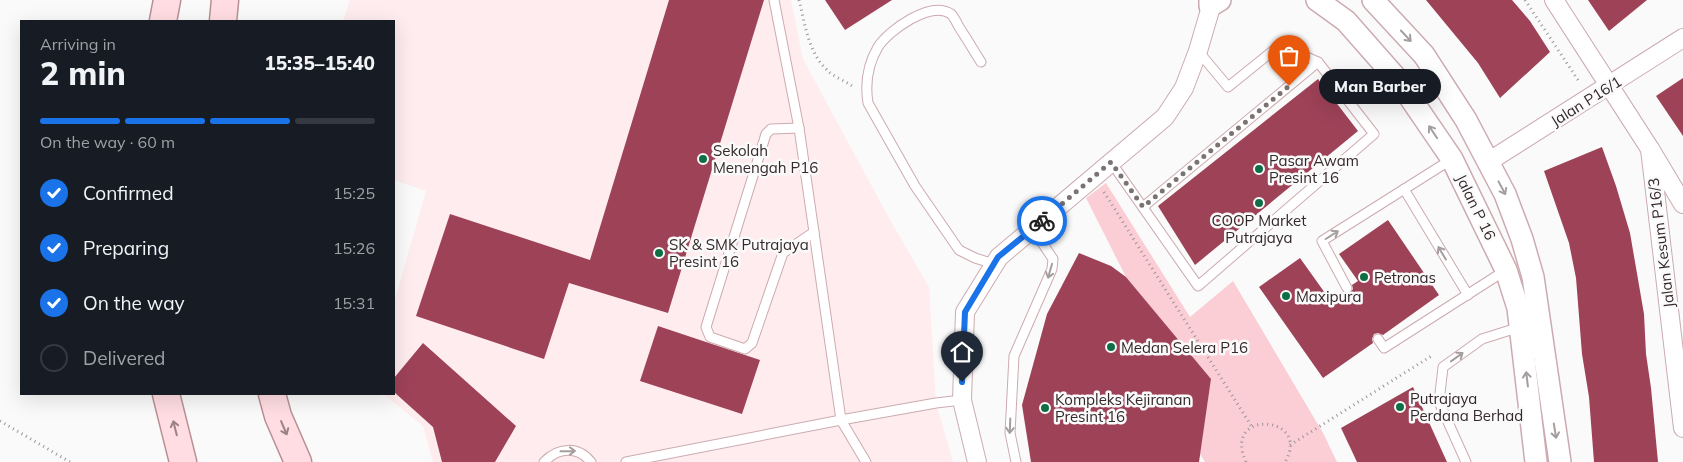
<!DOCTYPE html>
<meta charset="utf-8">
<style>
body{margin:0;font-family:Mulish,sans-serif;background:#242831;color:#f1f3f6;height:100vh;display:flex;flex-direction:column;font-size:19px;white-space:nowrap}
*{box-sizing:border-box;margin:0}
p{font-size:16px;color:#9ea1a6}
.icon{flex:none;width:28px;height:28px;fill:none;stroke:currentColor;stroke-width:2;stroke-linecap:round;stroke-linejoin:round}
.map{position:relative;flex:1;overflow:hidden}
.sheet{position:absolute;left:20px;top:20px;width:375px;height:375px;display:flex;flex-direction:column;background:#171b24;border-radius:0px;box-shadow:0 5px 20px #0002}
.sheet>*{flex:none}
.pin{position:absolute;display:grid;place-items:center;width:42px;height:42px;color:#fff;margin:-51px -21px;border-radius:50% 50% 50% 0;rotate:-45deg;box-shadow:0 0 5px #0007}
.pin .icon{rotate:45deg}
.courier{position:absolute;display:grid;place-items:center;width:50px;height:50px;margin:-25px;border:4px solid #1a73e8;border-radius:50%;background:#fff;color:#222;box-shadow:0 1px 6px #0007}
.bubble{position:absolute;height:35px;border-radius:18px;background:#171b24;box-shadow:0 5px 20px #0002;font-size:16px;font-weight:800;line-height:35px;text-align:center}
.overview em{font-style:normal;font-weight:800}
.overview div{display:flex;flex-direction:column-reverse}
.overview{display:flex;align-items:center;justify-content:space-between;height:85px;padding:0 20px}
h1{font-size:32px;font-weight:800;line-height:38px}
.bar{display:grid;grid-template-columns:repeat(4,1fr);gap:8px 5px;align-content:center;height:60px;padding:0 20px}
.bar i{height:6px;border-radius:4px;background:#363941}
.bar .current{background:#1a73e8}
.bar p{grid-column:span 4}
ol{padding:0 20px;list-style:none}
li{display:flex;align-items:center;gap:15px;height:55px}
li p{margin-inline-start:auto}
li .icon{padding:5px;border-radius:50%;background:#1a73e8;color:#fff;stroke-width:4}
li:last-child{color:#9ea1a6}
li i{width:28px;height:28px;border:2px solid #363941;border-radius:50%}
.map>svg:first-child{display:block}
.built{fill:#feecef}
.green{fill:#fbcdd4}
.building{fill:#9e4258}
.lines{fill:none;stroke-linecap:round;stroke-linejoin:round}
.service-casing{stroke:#ccabb0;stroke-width:11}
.minor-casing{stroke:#ccabb0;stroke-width:20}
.tertiary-casing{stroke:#ccabb0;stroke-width:24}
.primary-casing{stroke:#b88f95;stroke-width:29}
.path{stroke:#9b9495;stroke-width:3;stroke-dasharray:1 4;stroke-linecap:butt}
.service{stroke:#fff;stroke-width:9}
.minor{stroke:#fff;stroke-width:18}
.tertiary{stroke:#fff;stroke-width:21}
.primary{stroke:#ffdde2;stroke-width:26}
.oneway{stroke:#a49e9f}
.oneway2{stroke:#9a8286}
.done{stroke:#7a7273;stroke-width:5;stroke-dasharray:0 9}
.route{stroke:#1a73e8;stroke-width:6}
.poi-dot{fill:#0e6f45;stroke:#fafafa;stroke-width:2}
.labels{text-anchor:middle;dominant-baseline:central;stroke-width:5;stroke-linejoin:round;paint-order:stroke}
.street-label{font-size:15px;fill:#35282a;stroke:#fafafa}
.poi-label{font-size:15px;fill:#35282a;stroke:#fafafa;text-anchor:start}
</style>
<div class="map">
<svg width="1683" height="462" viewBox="0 0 1683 462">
<rect width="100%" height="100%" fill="#fafafa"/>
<!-- built -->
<path class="built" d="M350 0H791L803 59 889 218 929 287 936 403 953 462H433L423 426 383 394H394V303L426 191 394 180V21H343Z"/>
<!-- green -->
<path class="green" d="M1106 183 1190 317 1233 281 1323 433 1337 462H1205L1200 454 1211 379 1126 277 1086 198Z"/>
<!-- building -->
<g class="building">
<path d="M669 0H764L668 313 569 283 544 359 416 316 450 214 590 260Z"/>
<path d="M825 0H892L845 30Z"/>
<path d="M1426 0H1512L1530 21 1550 52 1500 98 1478 63Z"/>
<path d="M1588 0H1647L1609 31Z"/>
<path d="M1683 78V136L1656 96Z"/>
<path d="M1318 79 1358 131 1195 265 1158 206Z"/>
<path d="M1602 147 1616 186 1630 233 1644 314 1646 354 1651 388 1658 462H1594L1589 397 1582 354 1576 278 1569 243 1544 171Z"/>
<path d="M1388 220 1439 295 1383 335 1378 333 1374 334 1372 339 1373 343 1323 378 1259 287 1300 258 1330 300 1342 292 1346 294 1350 293 1353 289 1352 285 1358 281 1339 254Z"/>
<path d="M1079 253 1111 266 1126 277 1211 379 1199 462H1031L1022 405 1047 314Z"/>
<path d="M658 326 760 360 742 414 640 381Z"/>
<path d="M423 343 516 426 495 462H442L433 427 394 392V378Z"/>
<path d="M1413 387 1447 462H1357L1341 428Z"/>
</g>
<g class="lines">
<defs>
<g id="service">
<path d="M774 0 799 128 841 420 866 462"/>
<path d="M981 62C974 51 967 39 959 27 957 23 954 17 951 14 931 0 889 30 878 47 868 64 865 84 868 103L915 186 959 250 975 258 994 264"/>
<path d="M799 128 771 129 766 134 706 327 710 337 745 349 752 343 783 253 814 232"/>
<path d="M1111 162 1198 286 1374 134 1318 62 1280 45 1228 87 1198 51"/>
<path d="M1404 189 1468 295"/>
<path d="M1143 207 1318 62"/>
<path d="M1347 288 1322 241 1452 159"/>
<path d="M1378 339 1384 348 1506 270"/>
<path d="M544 462C558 447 578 446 591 462"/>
<path d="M626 462 841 420 936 403 962 400"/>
<path d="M1016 462 1010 433 1014 356 1052 269 1053 259 1033 229"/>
<path d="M1466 462 1439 402 1443 367 1482 339 1520 327"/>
</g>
<g id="minor">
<path d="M1554 0 1650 149 1683 204"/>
<path d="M1650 149 1683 428"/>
<path d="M1488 162 1683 38"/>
<path d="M977 462 962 400 965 312 999 257 1165 117 1184 88 1198 51 1213 0"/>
</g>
<g id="tertiary">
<path d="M1210 0V6L1220 0"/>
<path d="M1317 0 1346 21 1398 80 1452 159 1506 270 1518 308 1536 462"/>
<path d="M1373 0 1424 55 1466 120 1505 194 1522 239 1533 277 1560 462"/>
</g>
<g id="primary">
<path d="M163 21 167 0"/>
<path d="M223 21 225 0"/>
<path d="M166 394 183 462"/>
<path d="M272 394 278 416 298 462"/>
</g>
</defs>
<!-- service casing -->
<use href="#service" class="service-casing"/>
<!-- minor casing -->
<use href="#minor" class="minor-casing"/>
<!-- tertiary casing -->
<use href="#tertiary" class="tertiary-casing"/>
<!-- primary casing -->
<use href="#primary" class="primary-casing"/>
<!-- path -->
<g class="path">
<path d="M799 0C805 24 808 51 826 69 833 77 844 80 852 86"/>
<path d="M1525 0 1580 83"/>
<path d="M1104 192 1252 427"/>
<path d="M0 421 70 462"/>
<path d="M1290 445 1433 355"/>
<path d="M1246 462C1221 408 1313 415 1285 462"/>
</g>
<!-- service -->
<use href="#service" class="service"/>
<!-- minor -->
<use href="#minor" class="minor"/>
<!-- tertiary -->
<use href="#tertiary" class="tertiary"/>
<!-- primary -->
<use href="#primary" class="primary"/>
</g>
<!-- one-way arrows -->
<defs><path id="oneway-shaft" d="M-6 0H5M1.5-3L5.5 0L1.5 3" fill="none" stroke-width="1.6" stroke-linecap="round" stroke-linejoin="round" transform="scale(1.25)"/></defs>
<g class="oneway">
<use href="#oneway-shaft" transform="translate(1406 36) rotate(47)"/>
<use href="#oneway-shaft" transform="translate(1433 132) rotate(-124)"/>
<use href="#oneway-shaft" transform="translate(1502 188) rotate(62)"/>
<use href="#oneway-shaft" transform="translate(1332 235) rotate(-32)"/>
<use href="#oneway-shaft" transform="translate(1442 253) rotate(-121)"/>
<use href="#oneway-shaft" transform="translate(1050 271) rotate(106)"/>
<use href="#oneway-shaft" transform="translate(1457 357) rotate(-36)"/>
<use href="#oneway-shaft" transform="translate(1527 379) rotate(-97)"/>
<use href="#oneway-shaft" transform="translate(1010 426) rotate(92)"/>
<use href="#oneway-shaft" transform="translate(1555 431) rotate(81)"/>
<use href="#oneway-shaft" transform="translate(568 451) rotate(-1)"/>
</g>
<g class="oneway2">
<use href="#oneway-shaft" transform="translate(175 428) rotate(-104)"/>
<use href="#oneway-shaft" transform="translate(284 428) rotate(67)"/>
</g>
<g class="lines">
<!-- done -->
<path class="done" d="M1042 221 1111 162 1143 207 1289 86"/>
<!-- route -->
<path class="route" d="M962 382 965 312 998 257 1042 221"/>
</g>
<!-- markers -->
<g class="poi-dot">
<circle cx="703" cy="159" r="5"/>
<circle cx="1259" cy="169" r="5"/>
<circle cx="1259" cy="203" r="5"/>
<circle cx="659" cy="253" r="5"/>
<circle cx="1364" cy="277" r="5"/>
<circle cx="1286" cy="296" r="5"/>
<circle cx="1111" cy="347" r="5"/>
<circle cx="1400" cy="407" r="5"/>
<circle cx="1045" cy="408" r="5"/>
</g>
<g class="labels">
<!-- street labels -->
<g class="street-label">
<text transform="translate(1586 101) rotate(-32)">Jalan P16/1</text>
<text transform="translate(1476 207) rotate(64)">Jalan P 16</text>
<text transform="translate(1661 243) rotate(-97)">Jalan Kesum P16/3</text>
</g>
<!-- poi labels -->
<g class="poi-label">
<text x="713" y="150">Sekolah<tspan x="713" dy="17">Menengah P16</tspan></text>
<text x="1269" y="160">Pasar Awam<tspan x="1269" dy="17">Presint 16</tspan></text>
<text x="1259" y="220" text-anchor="middle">COOP Market<tspan x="1259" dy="17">Putrajaya</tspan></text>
<text x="669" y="244">SK &amp; SMK Putrajaya<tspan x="669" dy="17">Presint 16</tspan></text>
<text x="1374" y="277">Petronas</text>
<text x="1296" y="296">Maxipura</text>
<text x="1121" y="347">Medan Selera P16</text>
<text x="1410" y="398">Putrajaya<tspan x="1410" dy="17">Perdana Berhad</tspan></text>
<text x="1055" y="399">Kompleks Kejiranan<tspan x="1055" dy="17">Presint 16</tspan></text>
</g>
</g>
</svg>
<div class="pin" style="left:1289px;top:86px;background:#ea580c"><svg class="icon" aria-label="bag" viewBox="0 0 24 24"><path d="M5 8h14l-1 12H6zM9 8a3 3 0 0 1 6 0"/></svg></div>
<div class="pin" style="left:962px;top:382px;background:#1f2937"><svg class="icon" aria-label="home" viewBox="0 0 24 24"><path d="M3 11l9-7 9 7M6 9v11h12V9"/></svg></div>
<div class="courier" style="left:1042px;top:221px"><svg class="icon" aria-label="bike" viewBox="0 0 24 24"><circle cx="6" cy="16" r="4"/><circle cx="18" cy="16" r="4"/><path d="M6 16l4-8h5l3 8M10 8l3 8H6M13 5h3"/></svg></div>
<div class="bubble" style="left:1319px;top:69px;width:122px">Man Barber</div>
<section class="sheet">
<div class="overview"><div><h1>2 min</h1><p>Arriving in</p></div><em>15:35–15:40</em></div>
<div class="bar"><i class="current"></i><i class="current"></i><i class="current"></i><i></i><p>On the way · 60 m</p></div>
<ol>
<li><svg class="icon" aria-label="check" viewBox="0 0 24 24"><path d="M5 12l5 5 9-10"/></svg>Confirmed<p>15:25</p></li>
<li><svg class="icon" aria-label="check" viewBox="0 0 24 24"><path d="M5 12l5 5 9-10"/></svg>Preparing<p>15:26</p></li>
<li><svg class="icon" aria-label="check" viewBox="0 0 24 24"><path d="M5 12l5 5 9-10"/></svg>On the way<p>15:31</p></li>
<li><i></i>Delivered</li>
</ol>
</section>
</div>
